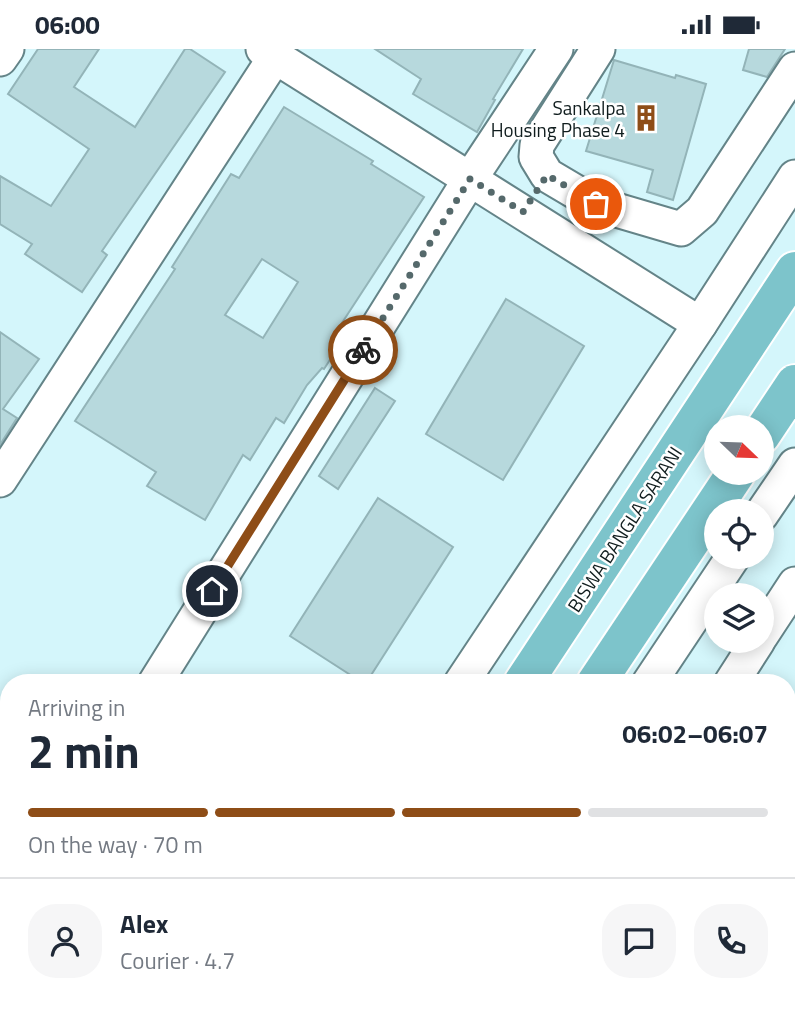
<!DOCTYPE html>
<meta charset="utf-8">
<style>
body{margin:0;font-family:"Titillium Web",sans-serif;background:#f6f6f7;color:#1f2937;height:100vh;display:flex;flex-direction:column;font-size:26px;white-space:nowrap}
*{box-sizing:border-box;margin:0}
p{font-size:23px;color:#747a83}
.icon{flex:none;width:38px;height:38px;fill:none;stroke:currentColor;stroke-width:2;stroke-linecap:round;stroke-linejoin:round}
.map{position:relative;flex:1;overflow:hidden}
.side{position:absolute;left:0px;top:625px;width:796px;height:345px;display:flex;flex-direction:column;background:#fff;border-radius:28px 28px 0 0;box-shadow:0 4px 18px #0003}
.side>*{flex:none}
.needle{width:46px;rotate:113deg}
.buttons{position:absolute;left:704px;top:366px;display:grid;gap:14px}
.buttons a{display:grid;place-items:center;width:70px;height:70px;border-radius:50%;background:#fff;box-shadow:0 4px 18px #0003;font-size:35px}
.pin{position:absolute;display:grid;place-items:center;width:60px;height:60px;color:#fff;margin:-30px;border:4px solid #fff;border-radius:50%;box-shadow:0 2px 7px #0007}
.courier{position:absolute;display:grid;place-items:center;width:70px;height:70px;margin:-35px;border:5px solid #8e4d17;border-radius:50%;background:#fff;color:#222;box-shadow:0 2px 9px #0007}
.headline em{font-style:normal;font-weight:700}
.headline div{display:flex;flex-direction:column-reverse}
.headline{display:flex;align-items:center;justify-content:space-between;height:119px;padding:0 28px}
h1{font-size:46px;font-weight:700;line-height:52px}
.bar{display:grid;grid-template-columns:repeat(4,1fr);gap:10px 7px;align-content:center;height:84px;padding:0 28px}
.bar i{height:9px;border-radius:5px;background:#e0e1e3}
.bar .active{background:#8e4d17}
.bar p{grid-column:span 4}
.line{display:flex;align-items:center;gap:18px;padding:0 28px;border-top:2px solid #e0e1e3}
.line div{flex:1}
.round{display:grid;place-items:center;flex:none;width:74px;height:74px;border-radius:28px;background:#f6f6f7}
.status{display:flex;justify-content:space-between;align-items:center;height:49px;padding:0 35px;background:#fff;direction:ltr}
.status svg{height:19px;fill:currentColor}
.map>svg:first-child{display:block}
.green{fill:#8dd5de}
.building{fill:#b7d9dd;stroke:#93b4b8;stroke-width:2;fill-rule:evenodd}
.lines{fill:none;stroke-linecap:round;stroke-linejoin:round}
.minor-casing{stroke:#648488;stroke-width:37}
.major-casing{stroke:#fff;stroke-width:42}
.minor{stroke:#fff;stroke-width:33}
.major{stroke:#7dc4cb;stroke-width:38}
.done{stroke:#55696b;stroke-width:7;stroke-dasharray:0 12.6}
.route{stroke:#8e4d17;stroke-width:9}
.labels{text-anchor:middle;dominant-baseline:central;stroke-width:5;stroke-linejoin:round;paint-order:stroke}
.poi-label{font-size:19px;fill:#101d1e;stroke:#fff;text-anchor:end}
.street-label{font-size:19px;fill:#101d1e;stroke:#fff}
</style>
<div class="status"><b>06:00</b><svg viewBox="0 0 49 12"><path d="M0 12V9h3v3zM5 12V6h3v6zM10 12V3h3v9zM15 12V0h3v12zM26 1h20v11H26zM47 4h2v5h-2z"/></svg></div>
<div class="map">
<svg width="795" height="968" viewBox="0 0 795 968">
<rect width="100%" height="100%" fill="#d4f6fb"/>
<!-- green -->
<path class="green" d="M788 820 795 825V968H539L544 961H788Z"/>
<!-- building -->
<g class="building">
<path d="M38 0H99L74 38 135 78 185 0H190L225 23 102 202 107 206 82 243 25 205 32 195 0 175V127L51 157 89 100 8 45Z"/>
<path d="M375 0H523L493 50 495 51 477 83 413 45 421 30Z"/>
<path d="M749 0H785L767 28 743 21Z"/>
<path d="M614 11 675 29 676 26 706 35 673 151 647 143 653 121 586 102Z"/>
<path d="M284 58 373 112 371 115 424 148 338 280 346 286 324 320 322 319 307 336 284 374 276 369 250 411 243 406 205 471 147 437 156 423 75 372 175 220 172 218 231 125 239 129ZM262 210 298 233 263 289 225 266Z"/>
<path d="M506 250 584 297 503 431 426 385Z"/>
<path d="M0 283 39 310 3 360 17 369 0 396Z"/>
<path d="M375 339 395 352 338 440 319 427Z"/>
<path d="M378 449 453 498 366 634H363L290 587Z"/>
</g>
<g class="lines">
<defs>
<g id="minor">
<path d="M263 0 700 275"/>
<path d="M598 0 537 96 536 108 547 126 596 155 681 180 702 162 795 20"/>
<path d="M0 10 7 0"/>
<path d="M0 431 275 8"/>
<path d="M761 466 795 416"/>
<path d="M761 587 795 535"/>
<path d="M155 634 470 130 556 0"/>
<path d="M461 634 700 275 795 128"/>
<path d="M649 634 733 508"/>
<path d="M731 634 758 592"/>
<path d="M788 791 795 796"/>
<path d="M0 881 9 867"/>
<path d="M237 968 242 961"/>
<path d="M427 968 432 961"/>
</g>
<g id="major">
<path d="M761 386 795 335"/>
<path d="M523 634 795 222"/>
<path d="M596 634 736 424"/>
<path d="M302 968 307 961"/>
<path d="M373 968 378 961"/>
</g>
</defs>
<!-- minor casing -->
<use href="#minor" class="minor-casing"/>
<!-- major casing -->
<use href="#major" class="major-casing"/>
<!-- minor -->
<use href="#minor" class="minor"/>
<!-- major -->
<use href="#major" class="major"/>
</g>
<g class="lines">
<!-- done -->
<path class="done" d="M363 301 470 130 523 163 547 126 596 155"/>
<!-- route -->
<path class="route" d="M212 542 363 301"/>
</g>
<!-- icons -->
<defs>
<symbol id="building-bare" viewBox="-9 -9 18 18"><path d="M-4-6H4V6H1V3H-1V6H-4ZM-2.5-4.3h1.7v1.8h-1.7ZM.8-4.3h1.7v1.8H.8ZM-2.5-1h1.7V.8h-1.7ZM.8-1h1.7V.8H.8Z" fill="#8e4d17" stroke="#fff" stroke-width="2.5" paint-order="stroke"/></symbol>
</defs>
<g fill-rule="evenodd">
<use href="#building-bare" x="627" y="50" width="38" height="38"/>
</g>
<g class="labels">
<!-- poi labels -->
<g class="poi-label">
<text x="625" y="58">Sankalpa<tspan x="625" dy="22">Housing Phase 4</tspan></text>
</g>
<!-- street labels -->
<g class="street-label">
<text transform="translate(624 480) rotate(-57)">BISWA BANGLA SARANI</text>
</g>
</g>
</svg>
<div class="buttons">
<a><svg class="needle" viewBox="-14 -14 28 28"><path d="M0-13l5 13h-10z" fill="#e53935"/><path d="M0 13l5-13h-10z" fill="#747a83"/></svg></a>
<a><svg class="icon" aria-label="locate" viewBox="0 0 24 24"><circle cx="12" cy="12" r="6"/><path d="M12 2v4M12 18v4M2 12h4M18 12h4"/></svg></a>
<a><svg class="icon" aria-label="layers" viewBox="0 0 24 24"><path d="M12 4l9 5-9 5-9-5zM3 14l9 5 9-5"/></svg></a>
</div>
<div class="pin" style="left:596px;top:155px;background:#ea580c"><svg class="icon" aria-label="bag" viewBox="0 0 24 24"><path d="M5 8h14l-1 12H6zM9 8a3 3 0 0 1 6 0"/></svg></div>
<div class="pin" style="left:212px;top:542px;background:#1f2937"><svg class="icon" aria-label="home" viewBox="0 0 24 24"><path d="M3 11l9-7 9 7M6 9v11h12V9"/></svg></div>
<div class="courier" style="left:363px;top:301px"><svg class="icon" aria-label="bike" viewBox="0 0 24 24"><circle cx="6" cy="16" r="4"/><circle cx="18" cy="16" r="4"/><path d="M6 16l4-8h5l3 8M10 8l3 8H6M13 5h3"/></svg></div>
<section class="side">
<div class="headline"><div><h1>2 min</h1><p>Arriving in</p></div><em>06:02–06:07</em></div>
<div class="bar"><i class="active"></i><i class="active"></i><i class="active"></i><i></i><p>On the way · 70 m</p></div>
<div class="line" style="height:126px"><a class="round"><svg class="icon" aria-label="person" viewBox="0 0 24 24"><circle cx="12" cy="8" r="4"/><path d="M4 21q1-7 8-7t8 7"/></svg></a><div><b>Alex</b><p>Courier · 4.7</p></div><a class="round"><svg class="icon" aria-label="chat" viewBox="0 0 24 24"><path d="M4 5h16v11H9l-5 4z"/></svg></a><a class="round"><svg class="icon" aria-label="phone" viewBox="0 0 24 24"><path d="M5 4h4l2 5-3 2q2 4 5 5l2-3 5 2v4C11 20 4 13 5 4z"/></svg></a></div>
</section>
</div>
